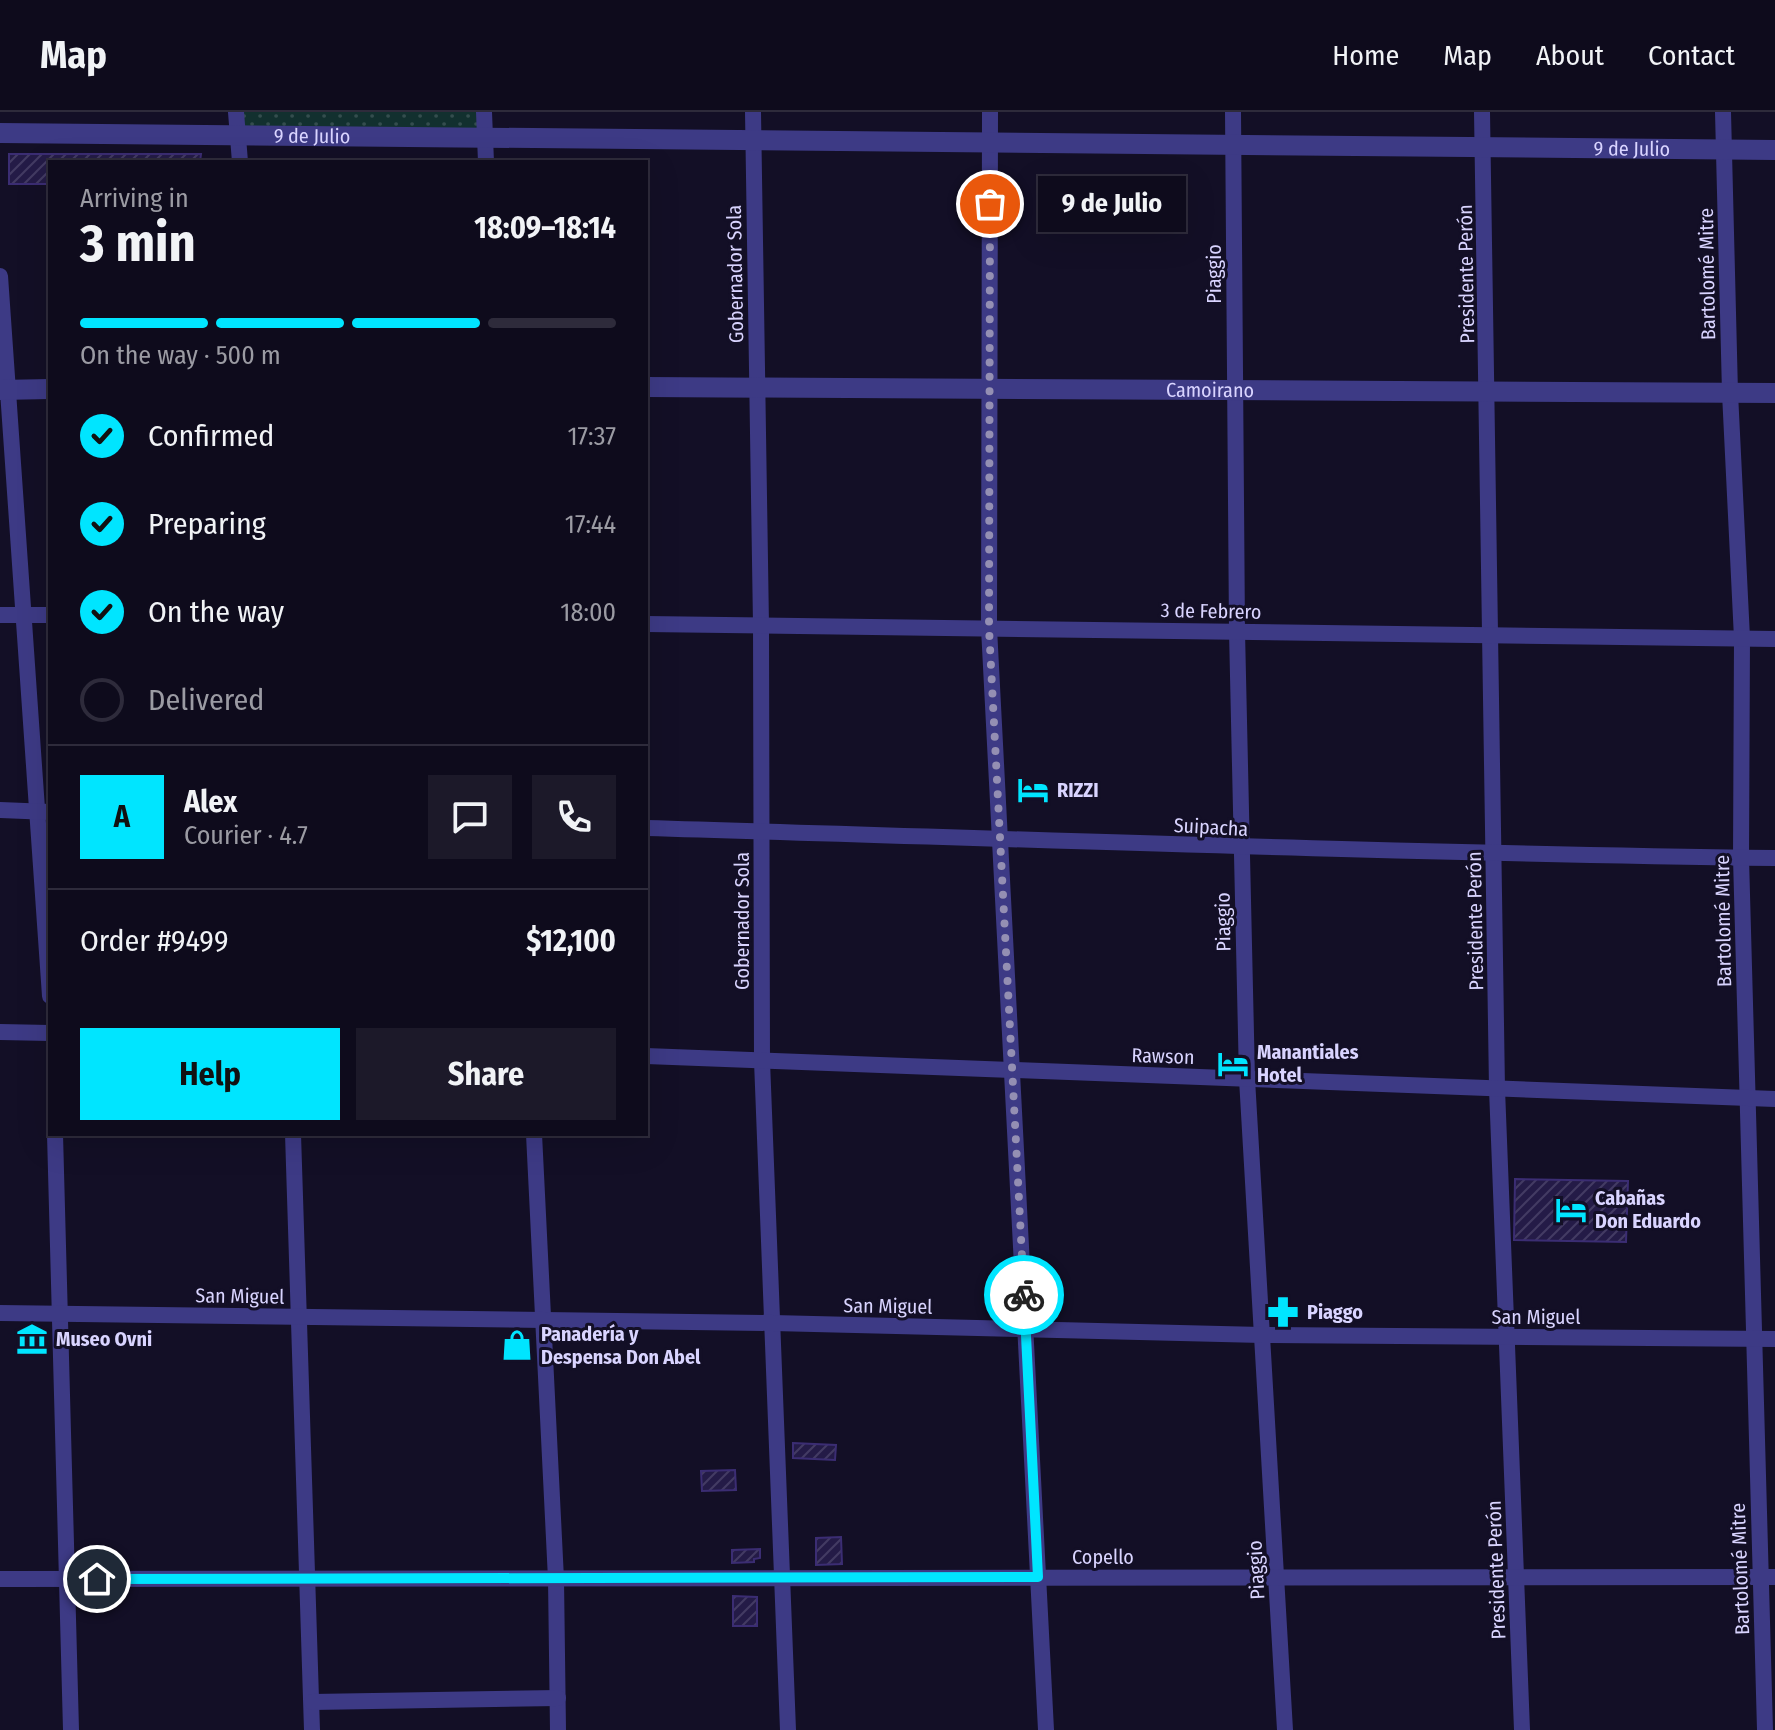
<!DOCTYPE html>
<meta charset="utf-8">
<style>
body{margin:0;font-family:"Fira Sans Condensed",sans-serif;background:#1c1929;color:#f1f3f6;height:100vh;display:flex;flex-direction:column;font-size:30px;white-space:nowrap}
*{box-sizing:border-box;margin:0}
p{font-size:26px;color:#9b9ba3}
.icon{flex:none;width:44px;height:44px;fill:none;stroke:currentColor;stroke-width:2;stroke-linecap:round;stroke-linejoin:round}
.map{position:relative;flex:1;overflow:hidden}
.sheet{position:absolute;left:48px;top:48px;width:600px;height:976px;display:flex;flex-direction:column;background:#0e0b1c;border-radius:0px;box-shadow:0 8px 32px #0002,0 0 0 2px #2e2b3b}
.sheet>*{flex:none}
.pin{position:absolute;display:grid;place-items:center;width:68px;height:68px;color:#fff;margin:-34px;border:4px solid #fff;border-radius:50%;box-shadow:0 2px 8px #0007}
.courier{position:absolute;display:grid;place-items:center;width:80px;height:80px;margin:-40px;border:6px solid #00e5ff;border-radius:50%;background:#fff;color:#222;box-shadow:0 2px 10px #0007}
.bubble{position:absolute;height:56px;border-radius:0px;background:#0e0b1c;box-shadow:0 8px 32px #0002,0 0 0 2px #2e2b3b;font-size:26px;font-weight:700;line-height:56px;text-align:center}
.head em{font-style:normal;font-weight:700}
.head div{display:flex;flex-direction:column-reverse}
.head{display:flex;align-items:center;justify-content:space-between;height:136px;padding:0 32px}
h1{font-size:52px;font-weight:700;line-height:60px}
.bar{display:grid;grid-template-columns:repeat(4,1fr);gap:12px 8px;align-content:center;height:96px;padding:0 32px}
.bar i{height:10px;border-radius:6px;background:#2e2b3b}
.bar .selected{background:#00e5ff}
.bar p{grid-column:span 4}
.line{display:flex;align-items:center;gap:20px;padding:0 32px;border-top:2px solid #2e2b3b}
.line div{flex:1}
.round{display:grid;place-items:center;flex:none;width:84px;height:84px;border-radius:0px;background:#1c1929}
ol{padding:0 32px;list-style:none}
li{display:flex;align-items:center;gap:24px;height:88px}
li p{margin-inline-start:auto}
li .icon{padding:8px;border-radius:50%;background:#00e5ff;color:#111;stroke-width:4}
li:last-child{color:#9b9ba3}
li i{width:44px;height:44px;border:4px solid #2e2b3b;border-radius:50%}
.button{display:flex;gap:16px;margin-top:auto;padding:16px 32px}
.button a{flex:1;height:92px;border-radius:0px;background:#00e5ff;color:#111;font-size:32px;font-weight:700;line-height:92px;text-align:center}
.button a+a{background:#1c1929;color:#f1f3f6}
header{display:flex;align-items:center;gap:48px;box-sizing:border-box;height:112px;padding:0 40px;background:#0e0b1c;border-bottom:2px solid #2e2b3b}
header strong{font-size:38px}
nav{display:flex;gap:44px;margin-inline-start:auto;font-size:28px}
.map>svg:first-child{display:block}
.grass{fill:url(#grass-dots)}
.building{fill:url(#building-hatch);stroke:#3b2d73;stroke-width:2}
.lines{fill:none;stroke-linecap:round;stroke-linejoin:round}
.minor{stroke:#3d3a85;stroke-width:16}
.tertiary{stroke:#3d3a85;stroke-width:20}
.done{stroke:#948fb3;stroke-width:8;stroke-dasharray:0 14.4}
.route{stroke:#00e5ff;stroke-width:10}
.labels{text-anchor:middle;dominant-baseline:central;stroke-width:6;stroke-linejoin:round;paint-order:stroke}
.street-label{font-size:20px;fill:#d9d4ff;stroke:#130f26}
.poi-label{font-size:20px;font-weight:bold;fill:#d9d4ff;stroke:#130f26;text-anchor:start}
</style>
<header>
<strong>Map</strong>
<nav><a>Home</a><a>Map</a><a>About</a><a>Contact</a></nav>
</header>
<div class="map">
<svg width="1775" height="1618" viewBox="0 0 1775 1618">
<defs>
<pattern id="grass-dots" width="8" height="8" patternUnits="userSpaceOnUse" patternTransform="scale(2)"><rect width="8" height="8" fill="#12302f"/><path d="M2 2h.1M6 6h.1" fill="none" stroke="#344d4e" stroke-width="1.8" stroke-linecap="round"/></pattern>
<pattern id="building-hatch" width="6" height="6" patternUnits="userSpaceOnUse" patternTransform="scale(2)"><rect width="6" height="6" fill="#241b47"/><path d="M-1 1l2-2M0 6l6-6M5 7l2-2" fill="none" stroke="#433b63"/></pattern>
</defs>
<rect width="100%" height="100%" fill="#130f26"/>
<!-- grass -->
<path class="grass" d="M236 0H484L485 25 238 23Z"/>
<!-- building -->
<g class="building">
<path d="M9 42H201L200 50H50V72H9Z"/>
<path d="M1515 1067 1628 1069 1626 1130 1514 1128Z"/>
<path d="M793 1331 836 1333 835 1348 793 1346Z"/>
<path d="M735 1358 736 1378 702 1379 701 1359Z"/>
<path d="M841 1425 842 1452 816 1453V1426Z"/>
<path d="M760 1437V1446L754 1447V1450L732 1451V1438Z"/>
<path d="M733 1484 757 1485V1514H733Z"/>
</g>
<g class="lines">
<!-- minor -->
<g class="minor">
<path d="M236 0 240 50"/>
<path d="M484 0 486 50"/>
<path d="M753 0 761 513 762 949 788 1618"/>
<path d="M990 0 989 516 1046 1618"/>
<path d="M1233 0 1237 519 1247 967 1285 1618"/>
<path d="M1482 0 1497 977 1522 1618"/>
<path d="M1723 0 1730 281 1742 526 1741 746 1765 1618"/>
<path d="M0 164 50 884"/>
<path d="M0 503H50"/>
<path d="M646 512 1775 527"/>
<path d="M0 698 50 700"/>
<path d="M646 716C1022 727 1398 741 1775 746"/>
<path d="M0 920 50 921"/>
<path d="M646 944 1775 987"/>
<path d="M55 1022 71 1618"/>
<path d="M293 1022 312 1618"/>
<path d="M534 1022 556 1467 558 1618"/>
<path d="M0 1201 773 1211 1262 1223 1775 1227"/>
<path d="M0 1467 1775 1465"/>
<path d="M312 1590 558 1586"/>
</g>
<!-- tertiary -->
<g class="tertiary">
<path id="s1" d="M0 21 1775 38"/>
<path id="s2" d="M646 275 1775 281"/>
<path d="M0 278 50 277"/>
</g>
</g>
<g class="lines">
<!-- done -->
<path class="done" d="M990 92 989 516 1024 1183"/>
<!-- route -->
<path class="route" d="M97 1467 1038 1465 1024 1183"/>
</g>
<!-- icons -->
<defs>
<symbol id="hotel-bare" viewBox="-9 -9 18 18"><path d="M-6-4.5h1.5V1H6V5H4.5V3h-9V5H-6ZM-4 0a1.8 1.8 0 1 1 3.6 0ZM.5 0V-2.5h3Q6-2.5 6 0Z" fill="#00e5ff" stroke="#130f26" stroke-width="2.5" paint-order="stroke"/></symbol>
<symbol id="pharmacy-bare" viewBox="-9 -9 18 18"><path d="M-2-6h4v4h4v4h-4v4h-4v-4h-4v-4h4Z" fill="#00e5ff" stroke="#130f26" stroke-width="2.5" paint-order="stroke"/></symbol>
<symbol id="museum-bare" viewBox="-9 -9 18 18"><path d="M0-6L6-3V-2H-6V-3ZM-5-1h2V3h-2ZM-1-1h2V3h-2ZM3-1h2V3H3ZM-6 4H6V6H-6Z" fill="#00e5ff" stroke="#130f26" stroke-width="2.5" paint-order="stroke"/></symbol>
<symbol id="shop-bare" viewBox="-9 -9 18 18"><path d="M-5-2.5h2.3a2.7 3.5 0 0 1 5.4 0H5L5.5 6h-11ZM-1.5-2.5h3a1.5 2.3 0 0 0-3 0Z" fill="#00e5ff" stroke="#130f26" stroke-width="2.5" paint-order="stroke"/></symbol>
</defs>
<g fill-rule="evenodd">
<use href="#hotel-bare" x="1011" y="656" width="44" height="44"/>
<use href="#hotel-bare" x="1211" y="930" width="44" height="44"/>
<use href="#hotel-bare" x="1549" y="1076" width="44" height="44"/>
<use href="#pharmacy-bare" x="1261" y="1178" width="44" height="44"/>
<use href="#museum-bare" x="10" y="1205" width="44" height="44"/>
<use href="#shop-bare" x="495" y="1211" width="44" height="44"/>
</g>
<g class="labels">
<!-- street labels -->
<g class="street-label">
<text stroke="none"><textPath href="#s1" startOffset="312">9 de Julio</textPath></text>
<text stroke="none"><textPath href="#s1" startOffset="1632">9 de Julio</textPath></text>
<text transform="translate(735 162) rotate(-91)">Gobernador Sola</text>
<text transform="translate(1214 162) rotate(-90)">Piaggio</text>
<text transform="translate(1466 162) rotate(-91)">Presidente Perón</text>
<text transform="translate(1707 162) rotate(-91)">Bartolomé Mitre</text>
<text stroke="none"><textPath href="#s2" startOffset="564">Camoirano</textPath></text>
<text transform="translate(1211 499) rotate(1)">3 de Febrero</text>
<text transform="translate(1211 715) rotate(3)">Suipacha</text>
<text transform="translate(742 809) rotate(-90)">Gobernador Sola</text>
<text transform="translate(1475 809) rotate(-91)">Presidente Perón</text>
<text transform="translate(1723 809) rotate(-91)">Bartolomé Mitre</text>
<text transform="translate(1223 810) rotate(-91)">Piaggio</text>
<text transform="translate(1163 944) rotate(2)">Rawson</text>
<text transform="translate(240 1184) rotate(1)">San Miguel</text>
<text transform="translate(888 1194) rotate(1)">San Miguel</text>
<text x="1536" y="1205">San Miguel</text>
<text x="1103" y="1445">Copello</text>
<text transform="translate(1740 1457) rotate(-92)">Bartolomé Mitre</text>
<text transform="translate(1256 1458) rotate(-93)">Piaggio</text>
<text transform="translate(1496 1458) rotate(-92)">Presidente Perón</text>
</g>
<!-- poi labels -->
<g class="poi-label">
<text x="1057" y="678">RIZZI</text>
<text x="1257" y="940">Manantiales<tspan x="1257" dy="23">Hotel</tspan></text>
<text x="1595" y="1086">Cabañas<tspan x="1595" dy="23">Don Eduardo</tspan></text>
<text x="1307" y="1200">Piaggo</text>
<text x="541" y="1222">Panadería y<tspan x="541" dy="23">Despensa Don Abel</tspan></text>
<text x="56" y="1227">Museo Ovni</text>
</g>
</g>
</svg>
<div class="pin" style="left:990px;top:92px;background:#ea580c"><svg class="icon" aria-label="bag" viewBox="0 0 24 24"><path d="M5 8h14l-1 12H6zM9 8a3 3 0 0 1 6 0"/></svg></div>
<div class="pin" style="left:97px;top:1467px;background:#1f2937"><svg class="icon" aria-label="home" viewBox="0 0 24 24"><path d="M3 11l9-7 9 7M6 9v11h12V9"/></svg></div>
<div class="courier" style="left:1024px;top:1183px"><svg class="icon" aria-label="bike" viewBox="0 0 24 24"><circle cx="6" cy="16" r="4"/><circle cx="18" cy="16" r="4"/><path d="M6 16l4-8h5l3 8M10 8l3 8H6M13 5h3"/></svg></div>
<div class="bubble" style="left:1038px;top:64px;width:148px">9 de Julio</div>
<section class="sheet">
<div class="head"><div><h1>3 min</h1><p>Arriving in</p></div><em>18:09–18:14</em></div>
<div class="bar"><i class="selected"></i><i class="selected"></i><i class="selected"></i><i></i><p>On the way · 500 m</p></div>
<ol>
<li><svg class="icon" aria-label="check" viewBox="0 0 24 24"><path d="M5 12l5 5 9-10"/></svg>Confirmed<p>17:37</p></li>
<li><svg class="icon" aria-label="check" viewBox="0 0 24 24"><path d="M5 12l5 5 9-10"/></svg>Preparing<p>17:44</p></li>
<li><svg class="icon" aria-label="check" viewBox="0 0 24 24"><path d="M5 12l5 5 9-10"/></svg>On the way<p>18:00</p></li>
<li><i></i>Delivered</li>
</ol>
<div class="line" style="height:144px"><b class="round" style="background:#00e5ff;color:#111">A</b><div><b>Alex</b><p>Courier · 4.7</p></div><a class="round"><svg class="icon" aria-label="chat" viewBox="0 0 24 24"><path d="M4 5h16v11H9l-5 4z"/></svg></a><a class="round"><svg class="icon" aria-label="phone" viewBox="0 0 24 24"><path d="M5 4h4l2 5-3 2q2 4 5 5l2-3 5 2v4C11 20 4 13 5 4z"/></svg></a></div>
<div class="line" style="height:104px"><div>Order #9499</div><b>$12,100</b></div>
<div class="button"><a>Help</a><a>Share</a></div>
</section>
</div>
